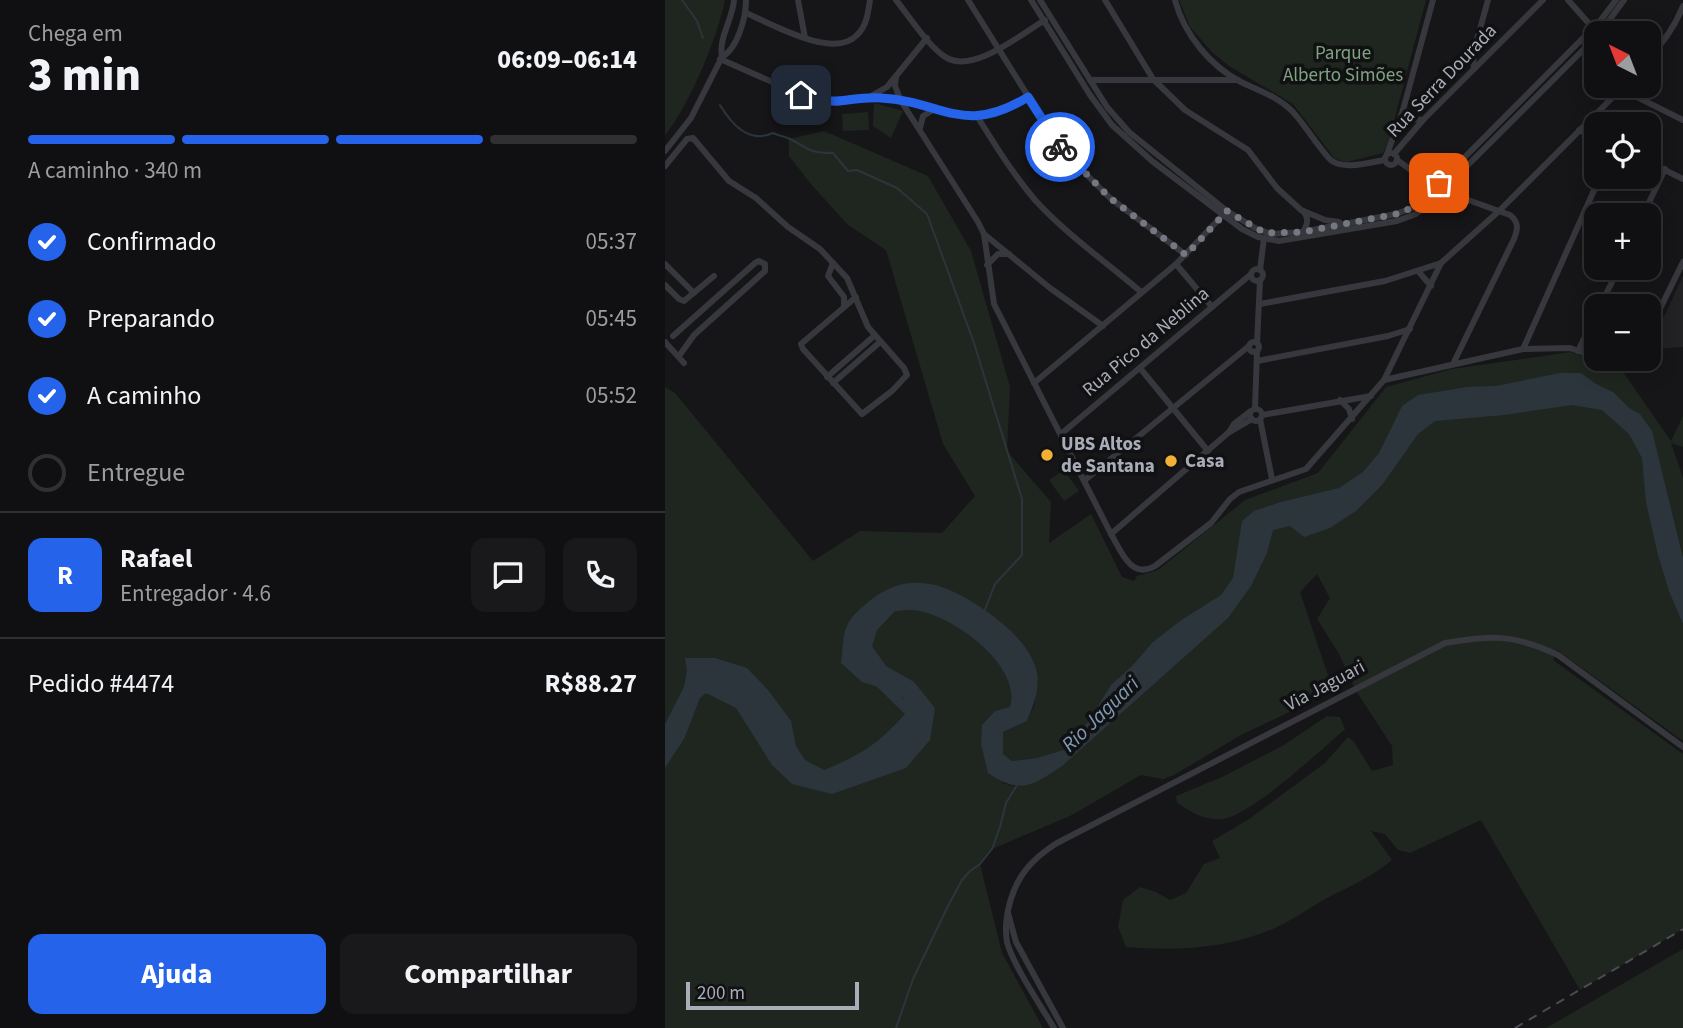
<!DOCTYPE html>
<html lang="pt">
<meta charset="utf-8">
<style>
body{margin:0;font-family:"Source Sans 3",sans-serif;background:#19191b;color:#f1f3f6;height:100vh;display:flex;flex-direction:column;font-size:26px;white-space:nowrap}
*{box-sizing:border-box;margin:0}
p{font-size:23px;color:#9c9d9f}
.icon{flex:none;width:38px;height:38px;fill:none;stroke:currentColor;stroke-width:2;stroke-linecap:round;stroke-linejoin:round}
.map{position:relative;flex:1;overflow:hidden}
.sheet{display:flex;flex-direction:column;background:#101012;width:665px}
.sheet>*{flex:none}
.needle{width:46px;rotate:318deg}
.controls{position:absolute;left:919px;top:21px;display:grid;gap:14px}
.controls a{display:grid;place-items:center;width:77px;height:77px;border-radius:14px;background:#101012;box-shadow:0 4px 18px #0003,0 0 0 2px #303032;font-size:35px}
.scale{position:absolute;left:21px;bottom:18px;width:173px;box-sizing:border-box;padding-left:7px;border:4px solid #a8adb8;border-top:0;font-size:19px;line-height:24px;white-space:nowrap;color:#a8adb8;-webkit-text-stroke:5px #111113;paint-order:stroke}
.pin{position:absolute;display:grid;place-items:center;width:60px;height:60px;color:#fff;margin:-30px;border-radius:14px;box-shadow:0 4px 10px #0006}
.courier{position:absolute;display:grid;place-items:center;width:70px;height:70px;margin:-35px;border:5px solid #2563eb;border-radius:50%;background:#fff;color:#222;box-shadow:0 2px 9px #0007}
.summary em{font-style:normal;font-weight:800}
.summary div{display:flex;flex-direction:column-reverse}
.summary{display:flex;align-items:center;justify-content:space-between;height:119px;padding:0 28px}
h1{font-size:46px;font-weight:800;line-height:52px}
.bar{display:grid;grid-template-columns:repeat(4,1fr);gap:10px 7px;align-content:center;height:84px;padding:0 28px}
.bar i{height:9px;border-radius:5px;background:#303032}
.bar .selected{background:#2563eb}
.bar p{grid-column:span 4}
.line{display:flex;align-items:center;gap:18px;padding:0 28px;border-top:2px solid #303032}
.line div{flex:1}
.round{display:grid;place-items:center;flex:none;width:74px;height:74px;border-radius:14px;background:#19191b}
ol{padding:0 28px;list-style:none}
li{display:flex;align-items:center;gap:21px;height:77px}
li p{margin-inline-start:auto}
li .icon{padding:7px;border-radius:50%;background:#2563eb;color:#fff;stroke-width:4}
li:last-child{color:#9c9d9f}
li i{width:38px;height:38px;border:4px solid #303032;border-radius:50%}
.cta{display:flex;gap:14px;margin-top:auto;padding:14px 28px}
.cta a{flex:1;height:80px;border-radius:14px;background:#2563eb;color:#fff;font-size:28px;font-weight:800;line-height:80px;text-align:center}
.cta a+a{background:#19191b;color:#f1f3f6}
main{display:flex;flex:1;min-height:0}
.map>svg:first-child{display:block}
.built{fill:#222225}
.green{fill:#1e261f;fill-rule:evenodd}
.water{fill:#2c353c}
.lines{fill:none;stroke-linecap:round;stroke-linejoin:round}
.stream{stroke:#2c353c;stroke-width:2}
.river{stroke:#2c353c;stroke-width:10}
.minor{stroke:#37383d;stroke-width:6}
.rail{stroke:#4a4c52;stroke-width:2;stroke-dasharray:9 7;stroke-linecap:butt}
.done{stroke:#757880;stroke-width:7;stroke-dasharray:0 12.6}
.route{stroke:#2563eb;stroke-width:9}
.poi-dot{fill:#f2b134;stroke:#111113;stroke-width:2.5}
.labels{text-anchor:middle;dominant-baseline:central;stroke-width:7;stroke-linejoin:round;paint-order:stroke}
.park-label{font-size:19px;fill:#7fa381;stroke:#111113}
.street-label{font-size:19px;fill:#a8adb8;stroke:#111113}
.poi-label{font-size:19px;font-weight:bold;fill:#a8adb8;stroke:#111113;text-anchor:start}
.water-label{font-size:21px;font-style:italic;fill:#7f9bb3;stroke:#111113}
</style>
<main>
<section class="sheet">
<div class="summary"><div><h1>3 min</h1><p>Chega em</p></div><em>06:09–06:14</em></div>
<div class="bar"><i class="selected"></i><i class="selected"></i><i class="selected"></i><i></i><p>A caminho · 340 m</p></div>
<ol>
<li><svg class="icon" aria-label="check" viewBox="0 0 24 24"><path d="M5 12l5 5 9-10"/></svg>Confirmado<p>05:37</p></li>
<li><svg class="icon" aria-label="check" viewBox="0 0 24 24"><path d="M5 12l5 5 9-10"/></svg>Preparando<p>05:45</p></li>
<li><svg class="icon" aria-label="check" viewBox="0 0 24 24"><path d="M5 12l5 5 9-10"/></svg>A caminho<p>05:52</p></li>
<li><i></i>Entregue</li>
</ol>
<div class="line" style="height:126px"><b class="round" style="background:#2563eb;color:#fff">R</b><div><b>Rafael</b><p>Entregador · 4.6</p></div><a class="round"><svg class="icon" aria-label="chat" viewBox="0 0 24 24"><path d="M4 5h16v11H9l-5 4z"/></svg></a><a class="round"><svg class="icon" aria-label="phone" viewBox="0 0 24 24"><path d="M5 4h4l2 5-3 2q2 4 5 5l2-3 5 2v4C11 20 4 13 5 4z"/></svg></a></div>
<div class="line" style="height:91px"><div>Pedido #4474</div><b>R$88.27</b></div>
<div class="cta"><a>Ajuda</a><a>Compartilhar</a></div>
</section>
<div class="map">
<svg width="1018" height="1028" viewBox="0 0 1018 1028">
<rect width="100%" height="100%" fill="#161618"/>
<!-- built -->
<path class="built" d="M1018 276V347L984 349Z"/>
<!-- green -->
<g class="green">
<path d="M0 0H60C52 39 25 104 0 135Z"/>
<path d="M514 0H761L723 143 718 153 682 162 670 159 628 104 564 66 547 52 525 27Z"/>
<path d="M209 103 238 111 226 138 208 126Z"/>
<path d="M203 112 204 130 178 131 177 114Z"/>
<path d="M159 131 263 176 306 251 345 387 342 451 386 502 384 543 426 514 457 577 469 581 472 576 493 570 580 500 653 473 721 387 787 369 906 352 958 372 1006 441 1018 416V447L1006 443 1018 478V741L892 650 888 660 1018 754V929L915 990 816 820 745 853 733 850 720 834 706 831 727 860C707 877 685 886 662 898 644 908 628 920 610 928 562 949 512 951 461 947L453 927 458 900 475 887 491 892 505 900 521 893 539 864 555 858 547 841 584 819 660 763 683 737 689 742 707 771 728 765 727 746 691 691 674 654 652 619 665 598 652 574 635 592 667 687 660 695 576 735 509 775 498 779 476 775 405 816 327 849 315 864 337 953 378 1028H0V387L10 393 148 561 195 531 277 533 310 496 278 444 221 250 183 225 145 183 124 156V139ZM372 686 369 706 362 721 338 732V754L347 761 372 758 401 749 425 719 397 766 351 787 338 783 330 711 353 712Z"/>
<path d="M399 470 414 491 399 501 384 480Z"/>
<path d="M662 716 675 717 680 729C655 751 589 813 558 819 540 821 526 812 512 803L511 796 557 777 619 745Z"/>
<path d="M1018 949V1028H881Z"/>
</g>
<!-- water -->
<path class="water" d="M895 373H916L931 384 948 392 964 408 975 414 987 431 1018 558V624L1004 591 993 555 981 502 977 458 964 434 937 410 907 405 839 415 770 421 753 434 717 485 691 511 665 528 639 537 625 526 608 530 602 553 586 586 563 618 397 766C367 786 355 795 323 773L316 744 317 725 330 711 345 707C358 665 284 612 247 610 241 609 236 611 230 611L212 630 207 646 221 666 249 682 270 708 265 740 241 768 167 794 127 784 107 765 71 708 41 693 35 698 19 739 0 768V724L19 687 22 671 20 658H50L82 668 103 690 126 721 131 746 140 760 159 770C198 754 213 744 241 713L239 698 229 692 197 682 176 663C178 652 177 636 182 626 186 616 195 609 203 602 247 566 287 586 328 616 346 630 365 647 371 669 376 686 369 705 362 721L338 732V754L347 761 372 758 401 749 425 719 446 685 467 666 488 642 515 621 556 595 568 578 577 521 589 511 616 502 674 488 698 472 714 453 737 406 753 395 802 387 831 386Z"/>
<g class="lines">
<!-- stream -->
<g class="stream">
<path d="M17 0 32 21 38 38"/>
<path d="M55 105C67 125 84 144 108 133 114 136 119 136 125 139 145 149 143 153 168 153L183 171 192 170 232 188 262 214 309 343 357 499V555L330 584 319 612"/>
<path d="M231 1028 248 979 282 908 297 880 305 871 315 864 327 849 335 827 341 803 352 785"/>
</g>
<!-- river -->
<path class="river" d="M214 682 245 712V715"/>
<!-- minor -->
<g class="minor">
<path d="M133 0 140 38"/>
<path d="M231 0C244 16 265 49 282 58 309 73 355 35 380 20"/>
<path d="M303 0 396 149 445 198 521 255"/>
<path d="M366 0 425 95 447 125 487 161 577 229 593 237 614 241 732 221 751 214 777 192"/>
<path d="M375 0 442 107 464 132 562 211 590 228 606 234 637 232 731 214 747 208 770 188"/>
<path d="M440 0 488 79 520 110 583 150 612 188 636 210 660 220 674 222"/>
<path d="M510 0C519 34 545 66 576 82 594 91 612 96 627 111 638 122 659 156 667 161 681 170 705 162 720 160"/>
<path d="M903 0 927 27"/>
<path d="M81 13C107 24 169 60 192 35 202 26 203 12 205 0"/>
<path d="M932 25 951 0"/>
<path d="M937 30 959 0"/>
<path d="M57 57C53 39 68 18 69 0"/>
<path d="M984 57C999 42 1010 26 1018 6"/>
<path d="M55 59 148 100 173 103 198 98H217L236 101 313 222 319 234 329 304 446 534C456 551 466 580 490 566L546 523 565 499 574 492 641 469 719 380 858 349 905 348 931 357"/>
<path d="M809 69 808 54 823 0"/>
<path d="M231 77 230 86 236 101C289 112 311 129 363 97"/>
<path d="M425 80H573"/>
<path d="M956 89 1018 120"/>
<path d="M206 96 222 87 262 38"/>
<path d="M738 110 746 119 758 120"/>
<path d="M312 116C330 145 348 174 370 200 401 234 441 262 476 292"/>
<path d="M255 128 258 116 268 110"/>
<path d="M914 130 931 138"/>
<path d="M0 151 26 118 57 57C73 48 81 17 81 0"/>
<circle cx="726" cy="159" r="6"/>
<path d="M722 154 738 110 768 0"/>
<path d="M729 154 758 120 878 0"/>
<path d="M732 160 770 187"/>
<path d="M984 162 1018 179"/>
<path d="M0 166 22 139 28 138 64 181 91 198 123 227 155 249 182 278 203 327 239 368 242 375 227 391 197 414 138 349 136 344 191 297"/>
<path d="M774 183 925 31"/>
<path d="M779 189 931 37"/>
<path d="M778 191 845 215C854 222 853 229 849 239L788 364"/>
<path d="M638 211C644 218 643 224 638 232"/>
<path d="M978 215 1000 169"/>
<path d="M319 234 385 288 438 326"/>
<path d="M168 263 163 276 179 297V306"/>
<path d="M0 264 29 293"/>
<path d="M511 264 547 307"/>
<path d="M322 265 333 254H344"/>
<circle cx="592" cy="275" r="6"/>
<path d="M595 270 599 238"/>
<path d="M753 271 766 286"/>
<path d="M0 285 14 299 19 301 49 276"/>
<path d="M595 304 720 281 776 263 834 211 959 86"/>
<path d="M935 306 954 268"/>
<path d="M984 331 1018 262"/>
<path d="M8 336 90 263 94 261 100 264V271L29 335 14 356"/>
<path d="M0 342 19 363"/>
<circle cx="589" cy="347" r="5"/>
<path d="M592 343 595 280"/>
<path d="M858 349 935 177"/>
<path d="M913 351 931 314"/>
<path d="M936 359 956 364 967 359"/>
<path d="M592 361 723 336 745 329"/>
<path d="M475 368 543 451"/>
<path d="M162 377 209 336"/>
<path d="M719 380 776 263"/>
<path d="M168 383 215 342"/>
<path d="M369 383 511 264 558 215"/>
<path d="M675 400 684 409 687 419"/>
<circle cx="591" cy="415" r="6"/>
<path d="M590 409 592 351"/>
<path d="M597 415 706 396"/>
<path d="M595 419 607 479"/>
<path d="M564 432 569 424 586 411"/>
<path d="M396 434 585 275"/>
<path d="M420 480 584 346"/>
<path d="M446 534 563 433 587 419"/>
<path d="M343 913 351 942 398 1028"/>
<path d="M389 1028C376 1006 348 965 342 942 340 930 341 922 343 910 350 878 365 860 392 843L780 643C827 635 849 634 893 655L1018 747"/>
</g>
<!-- rail -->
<path class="rail" d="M850 1028 1018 929"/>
</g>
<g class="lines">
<!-- done -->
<path class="done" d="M395 147 445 198 521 255 562 211 600 233 638 232 731 214 747 208 774 183"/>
<!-- route -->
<path class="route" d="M136 95C171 108 184 96 216 98 278 101 298 137 363 97L395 147"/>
</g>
<!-- markers -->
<g class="poi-dot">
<circle cx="382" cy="455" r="7"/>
<circle cx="506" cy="461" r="7"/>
</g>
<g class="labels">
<!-- park labels -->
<g class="park-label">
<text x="678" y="53">Parque<tspan x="678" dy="22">Alberto Simões</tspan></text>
</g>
<!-- street labels -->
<g class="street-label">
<text transform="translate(777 81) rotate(-46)">Rua Serra Dourada</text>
<text transform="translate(481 342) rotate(-40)">Rua Pico da Neblina</text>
<text transform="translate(660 686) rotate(-28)">Via Jaguari</text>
</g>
<!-- poi labels -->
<g class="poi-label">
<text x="396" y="444">UBS Altos<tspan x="396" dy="22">de Santana</tspan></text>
<text x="520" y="461">Casa</text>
</g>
<!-- water labels -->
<g class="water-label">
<text transform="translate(435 714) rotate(-44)">Rio Jaguari</text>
</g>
</g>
</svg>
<div class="controls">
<a><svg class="needle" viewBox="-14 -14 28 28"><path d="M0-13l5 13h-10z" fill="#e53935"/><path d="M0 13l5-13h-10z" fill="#9c9d9f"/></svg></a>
<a><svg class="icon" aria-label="locate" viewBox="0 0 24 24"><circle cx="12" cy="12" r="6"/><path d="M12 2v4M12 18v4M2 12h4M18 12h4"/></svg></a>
<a>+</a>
<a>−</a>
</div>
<div class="scale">200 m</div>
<div class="pin" style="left:774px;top:183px;background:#ea580c"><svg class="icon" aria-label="bag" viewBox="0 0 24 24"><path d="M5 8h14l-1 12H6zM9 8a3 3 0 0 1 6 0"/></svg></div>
<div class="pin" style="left:136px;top:95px;background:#1f2937"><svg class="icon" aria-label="home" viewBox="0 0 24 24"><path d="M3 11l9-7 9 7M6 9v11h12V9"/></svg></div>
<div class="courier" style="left:395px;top:147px"><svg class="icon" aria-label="bike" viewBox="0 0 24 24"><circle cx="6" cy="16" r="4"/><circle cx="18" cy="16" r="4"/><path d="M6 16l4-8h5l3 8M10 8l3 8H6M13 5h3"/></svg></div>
</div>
</main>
